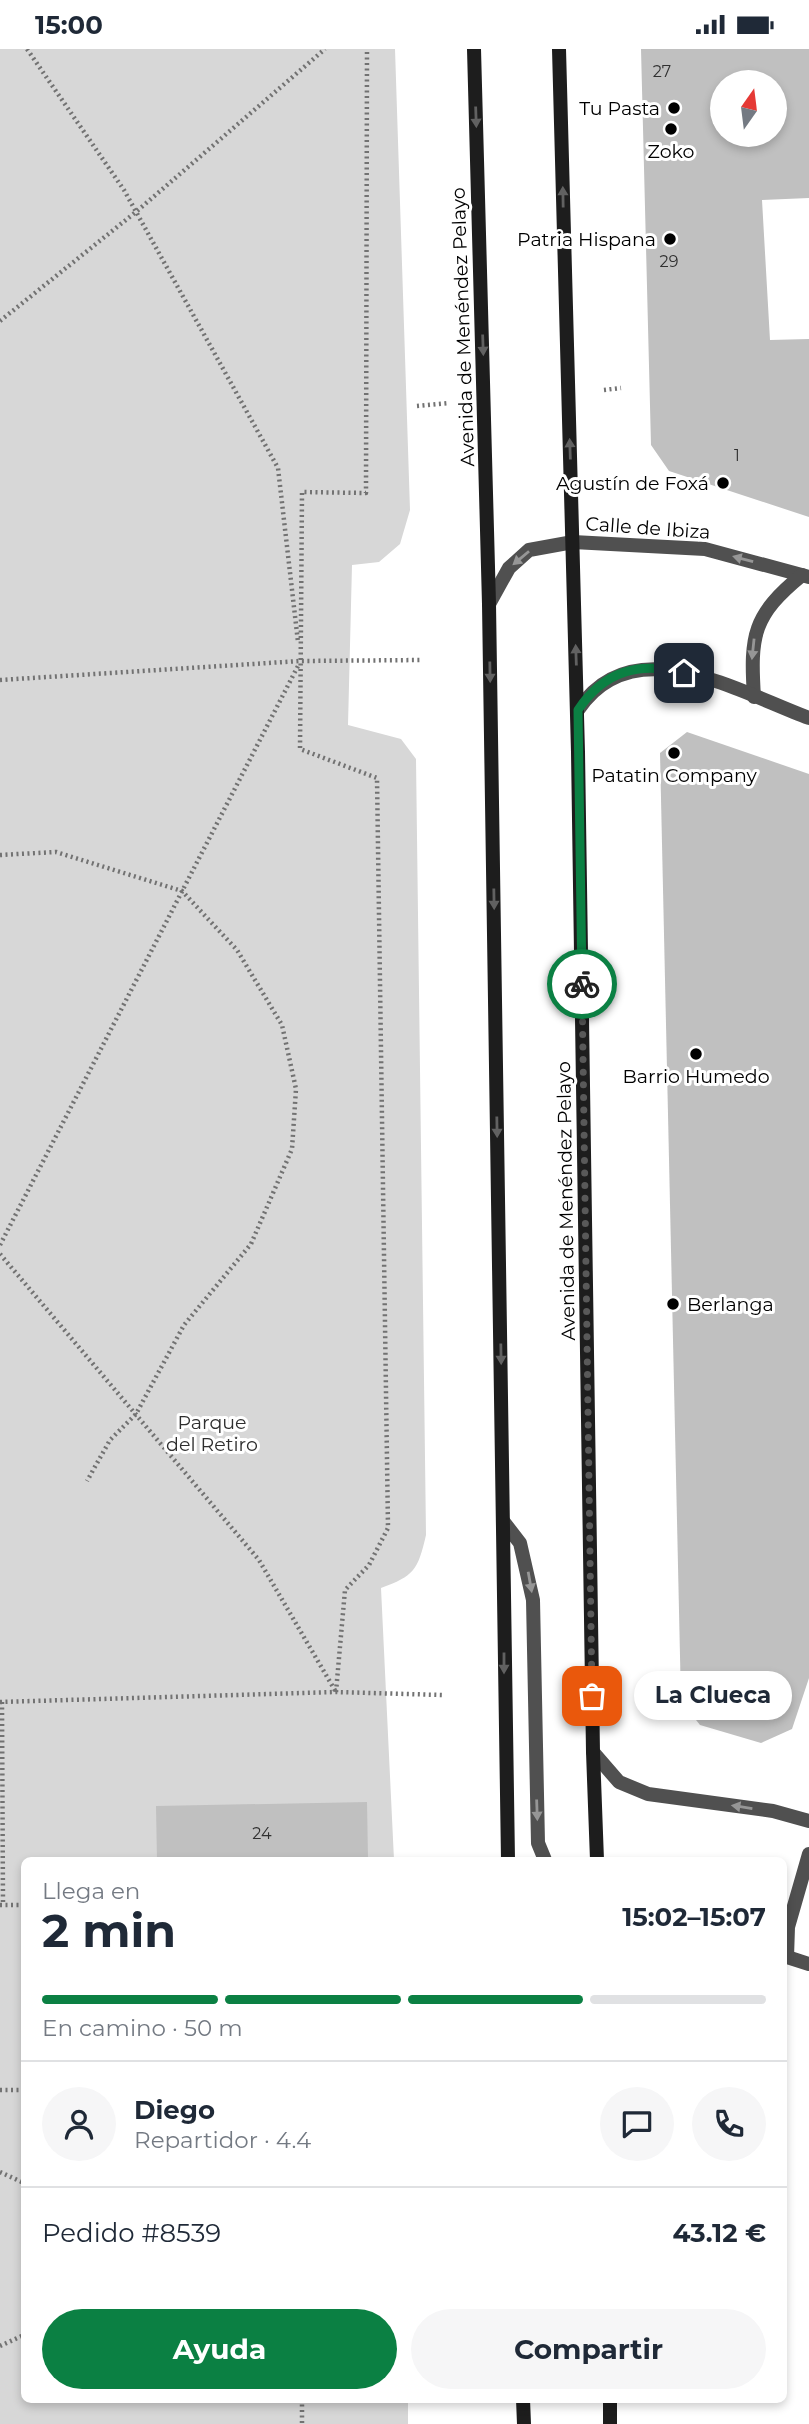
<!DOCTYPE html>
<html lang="es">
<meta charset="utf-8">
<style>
body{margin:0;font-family:Montserrat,sans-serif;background:#f6f6f7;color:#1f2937;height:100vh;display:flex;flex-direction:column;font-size:26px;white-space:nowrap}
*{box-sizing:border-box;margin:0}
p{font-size:23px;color:#747a83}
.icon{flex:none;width:38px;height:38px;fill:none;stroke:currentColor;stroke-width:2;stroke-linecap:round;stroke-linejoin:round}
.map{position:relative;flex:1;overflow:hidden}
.drawer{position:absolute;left:21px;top:1808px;width:766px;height:546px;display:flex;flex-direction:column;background:#fff;border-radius:10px;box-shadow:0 4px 10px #0003}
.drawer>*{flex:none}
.needle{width:46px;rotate:14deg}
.controls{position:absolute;left:710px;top:21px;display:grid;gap:14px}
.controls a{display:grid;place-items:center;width:77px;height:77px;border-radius:50%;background:#fff;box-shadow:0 4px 10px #0003;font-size:35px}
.pin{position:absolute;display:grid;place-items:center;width:60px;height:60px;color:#fff;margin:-30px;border-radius:14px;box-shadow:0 4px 10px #0006}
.courier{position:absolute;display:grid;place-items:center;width:70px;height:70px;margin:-35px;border:5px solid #0b8043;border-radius:50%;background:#fff;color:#222;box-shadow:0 2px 9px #0007}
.bubble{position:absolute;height:49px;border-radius:24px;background:#fff;box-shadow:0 4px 10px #0003;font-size:23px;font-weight:700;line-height:49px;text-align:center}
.overview em{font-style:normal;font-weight:700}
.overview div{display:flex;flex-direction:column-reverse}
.overview{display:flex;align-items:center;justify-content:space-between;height:119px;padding:0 21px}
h1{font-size:46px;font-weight:700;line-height:52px}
.bar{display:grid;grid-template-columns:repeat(4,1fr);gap:10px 7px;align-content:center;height:84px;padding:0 21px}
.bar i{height:9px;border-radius:5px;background:#e0e1e3}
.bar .active{background:#0b8043}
.bar p{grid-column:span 4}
.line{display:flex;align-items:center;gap:18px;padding:0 21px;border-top:2px solid #e0e1e3}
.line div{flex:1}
.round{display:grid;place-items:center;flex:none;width:74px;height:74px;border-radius:37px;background:#f6f6f7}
.button{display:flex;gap:14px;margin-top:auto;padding:14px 21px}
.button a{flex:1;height:80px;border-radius:42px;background:#0b8043;color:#fff;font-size:28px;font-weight:700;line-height:80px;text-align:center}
.button a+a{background:#f6f6f7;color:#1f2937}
.status{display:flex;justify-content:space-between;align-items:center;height:49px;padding:0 35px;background:#fff;direction:ltr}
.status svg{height:19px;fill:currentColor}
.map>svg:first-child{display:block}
.green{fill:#d7d7d7}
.building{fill:#c0c0c0;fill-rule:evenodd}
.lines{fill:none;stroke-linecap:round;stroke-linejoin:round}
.path{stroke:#727272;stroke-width:4.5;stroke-dasharray:2 3.5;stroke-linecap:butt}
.minor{stroke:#505050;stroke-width:14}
.secondary{stroke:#1d1d1d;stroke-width:14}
.oneway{fill:#616161}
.oneway2{fill:#969696}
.done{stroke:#595959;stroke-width:7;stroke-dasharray:0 12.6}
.route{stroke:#0b8043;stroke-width:9}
.poi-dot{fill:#000;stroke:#fff;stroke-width:2.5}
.labels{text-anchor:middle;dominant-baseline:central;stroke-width:6;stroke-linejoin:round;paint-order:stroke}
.number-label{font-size:16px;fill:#303030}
.poi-label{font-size:19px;fill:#000;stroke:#fff;text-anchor:end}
.street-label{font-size:19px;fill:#000;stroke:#fff}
.park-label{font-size:19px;fill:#2e2e2e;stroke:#fff}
</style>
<div class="status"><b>15:00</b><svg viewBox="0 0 49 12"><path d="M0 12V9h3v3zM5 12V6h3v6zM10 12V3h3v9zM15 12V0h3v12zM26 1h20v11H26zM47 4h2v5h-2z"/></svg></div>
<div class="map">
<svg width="809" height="2375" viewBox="0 0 809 2375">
<rect width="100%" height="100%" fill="#fff"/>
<!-- green -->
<path class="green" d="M0 0H395L410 461 400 495 379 513 352 516 348 676 401 690 416 710 426 1486C418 1521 414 1527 381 1539L394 1811H24V2350H408V2375H0Z"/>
<!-- building -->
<g class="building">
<path d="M641 0H809V149L762 151 770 291 809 290V468L669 422 651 396ZM723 33H775V86H723Z"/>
<path d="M687 683 809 725V1629L792 1680 761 1694 700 1676 681 1652 660 704Z"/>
<path d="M367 1753 368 1811H157L156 1757Z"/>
</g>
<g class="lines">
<!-- path -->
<g class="path">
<path d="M27 0 124 141 278 419 298 593"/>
<path d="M0 272 137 162 325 0"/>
<path d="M604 341 621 339"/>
<path d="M417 357 449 354"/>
<path d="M0 631 300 612 422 611"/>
<path d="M0 806 56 803 182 842 237 901 282 976 296 1040 292 1100 251 1195 184 1276 136 1365 110 1391 87 1432"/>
<path d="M0 1196 299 615"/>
<path d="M0 1205 259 1511 336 1643"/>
<path d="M336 1643 345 1541 369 1516 388 1479 377 729 300 700 302 443 366 444 367 0"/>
<path d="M0 1653 336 1643 442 1646"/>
<path d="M2 1653 3 1856"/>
<path d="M0 1856H24"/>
<path d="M0 2041H24"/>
<path d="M0 2123 24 2134"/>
<path d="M0 2297 24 2286"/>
<path d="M302 2350V2375"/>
</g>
<!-- minor -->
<g class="minor">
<path d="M489 555 509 519 529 501 573 493 705 500 809 528"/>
<path d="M754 648C750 586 753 566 802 526"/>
<path d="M578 661C633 578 738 643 809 669"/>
<path d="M503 1472 520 1494 533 1551 538 1794 545 1811"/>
<path d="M593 1703 619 1733 648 1745 773 1762 809 1772"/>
<path d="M784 1907 809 1915"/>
<path d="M787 1908 788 1878 809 1805"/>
</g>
<!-- secondary -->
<g class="secondary">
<path d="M474 0 489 555 508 1811"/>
<path d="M559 0 578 703 593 1703 597 1811"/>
<path d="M523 2350 524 2375"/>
<path d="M610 2350V2375"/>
</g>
</g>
<!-- one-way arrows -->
<defs><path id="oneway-solid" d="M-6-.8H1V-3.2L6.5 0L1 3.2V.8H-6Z" transform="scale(1.75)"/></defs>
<g class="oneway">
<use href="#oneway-solid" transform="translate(476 68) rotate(88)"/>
<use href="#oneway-solid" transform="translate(563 148) rotate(-91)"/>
<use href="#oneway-solid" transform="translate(483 296) rotate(88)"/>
<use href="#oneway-solid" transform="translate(570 400) rotate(-92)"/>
<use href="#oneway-solid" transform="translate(576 606) rotate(-92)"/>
<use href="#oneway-solid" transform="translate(490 623) rotate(89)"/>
<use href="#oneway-solid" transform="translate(494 850) rotate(89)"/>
<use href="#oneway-solid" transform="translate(497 1078) rotate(89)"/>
<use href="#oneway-solid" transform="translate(501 1305) rotate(89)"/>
<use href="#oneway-solid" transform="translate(504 1614) rotate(90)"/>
</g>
<g class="oneway2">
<use href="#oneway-solid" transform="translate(521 509) rotate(140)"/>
<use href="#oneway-solid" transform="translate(743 510) rotate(-165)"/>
<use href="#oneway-solid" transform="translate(753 600) rotate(96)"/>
<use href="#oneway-solid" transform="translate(530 1533) rotate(80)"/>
<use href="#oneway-solid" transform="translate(742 1758) rotate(-171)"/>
<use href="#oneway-solid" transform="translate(537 1761) rotate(88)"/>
</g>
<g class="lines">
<!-- done -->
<path class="done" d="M582 935 592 1647"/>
<!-- route -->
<path class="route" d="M582 935 578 661C604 622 639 612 684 624"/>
</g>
<!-- markers -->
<g class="poi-dot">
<circle cx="674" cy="59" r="7"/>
<circle cx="671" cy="80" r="7"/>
<circle cx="670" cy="190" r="7"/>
<circle cx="723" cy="434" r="7"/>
<circle cx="674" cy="704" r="7"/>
<circle cx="696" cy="1005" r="7"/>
<circle cx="673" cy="1255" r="7"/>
</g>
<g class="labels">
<!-- number labels -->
<g class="number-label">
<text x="662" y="22">27</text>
<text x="669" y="212">29</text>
<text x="737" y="406">1</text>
<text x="262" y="1784">24</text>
</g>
<!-- poi labels -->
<g class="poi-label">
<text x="660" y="59">Tu Pasta</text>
<text x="671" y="102" text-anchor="middle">Zoko</text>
<text x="656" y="190">Patria Hispana</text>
<text x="709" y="434">Agustín de Foxá</text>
<text x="674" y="726" text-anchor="middle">Patatin Company</text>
<text x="696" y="1027" text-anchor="middle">Barrio Humedo</text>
<text x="687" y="1255" text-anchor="start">Berlanga</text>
</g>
<!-- street labels -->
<g class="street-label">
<text transform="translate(463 278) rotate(-92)">Avenida de Menéndez Pelayo</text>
<text transform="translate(648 479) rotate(4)">Calle de Ibiza</text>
<text transform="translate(566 1152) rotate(-91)">Avenida de Menéndez Pelayo</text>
</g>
<!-- park labels -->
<g class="park-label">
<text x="212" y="1373">Parque<tspan x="212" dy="22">del Retiro</tspan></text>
</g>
</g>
</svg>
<div class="controls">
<a><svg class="needle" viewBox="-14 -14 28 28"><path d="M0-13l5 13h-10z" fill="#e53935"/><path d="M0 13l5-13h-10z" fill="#747a83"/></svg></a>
</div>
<div class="pin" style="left:592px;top:1647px;background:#ea580c"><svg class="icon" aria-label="bag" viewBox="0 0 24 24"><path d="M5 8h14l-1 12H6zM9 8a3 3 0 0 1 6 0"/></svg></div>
<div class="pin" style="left:684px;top:624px;background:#1f2937"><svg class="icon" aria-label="home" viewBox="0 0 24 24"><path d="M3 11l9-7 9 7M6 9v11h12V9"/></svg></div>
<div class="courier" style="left:582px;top:935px"><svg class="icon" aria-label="bike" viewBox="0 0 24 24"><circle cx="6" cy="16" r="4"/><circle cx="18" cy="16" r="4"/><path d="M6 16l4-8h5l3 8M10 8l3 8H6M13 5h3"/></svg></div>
<div class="bubble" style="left:634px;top:1622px;width:158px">La Clueca</div>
<section class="drawer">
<div class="overview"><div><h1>2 min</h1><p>Llega en</p></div><em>15:02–15:07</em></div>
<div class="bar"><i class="active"></i><i class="active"></i><i class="active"></i><i></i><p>En camino · 50 m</p></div>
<div class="line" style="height:126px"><a class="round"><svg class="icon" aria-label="person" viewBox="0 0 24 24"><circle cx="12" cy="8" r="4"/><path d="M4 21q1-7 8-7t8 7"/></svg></a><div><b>Diego</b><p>Repartidor · 4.4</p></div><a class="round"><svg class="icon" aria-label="chat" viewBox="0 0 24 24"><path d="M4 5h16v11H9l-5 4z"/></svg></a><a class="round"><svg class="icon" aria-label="phone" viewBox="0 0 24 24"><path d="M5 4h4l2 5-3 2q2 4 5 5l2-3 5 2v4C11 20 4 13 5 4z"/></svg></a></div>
<div class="line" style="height:91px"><div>Pedido #8539</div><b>43.12 €</b></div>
<div class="button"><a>Ayuda</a><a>Compartir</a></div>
</section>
</div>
